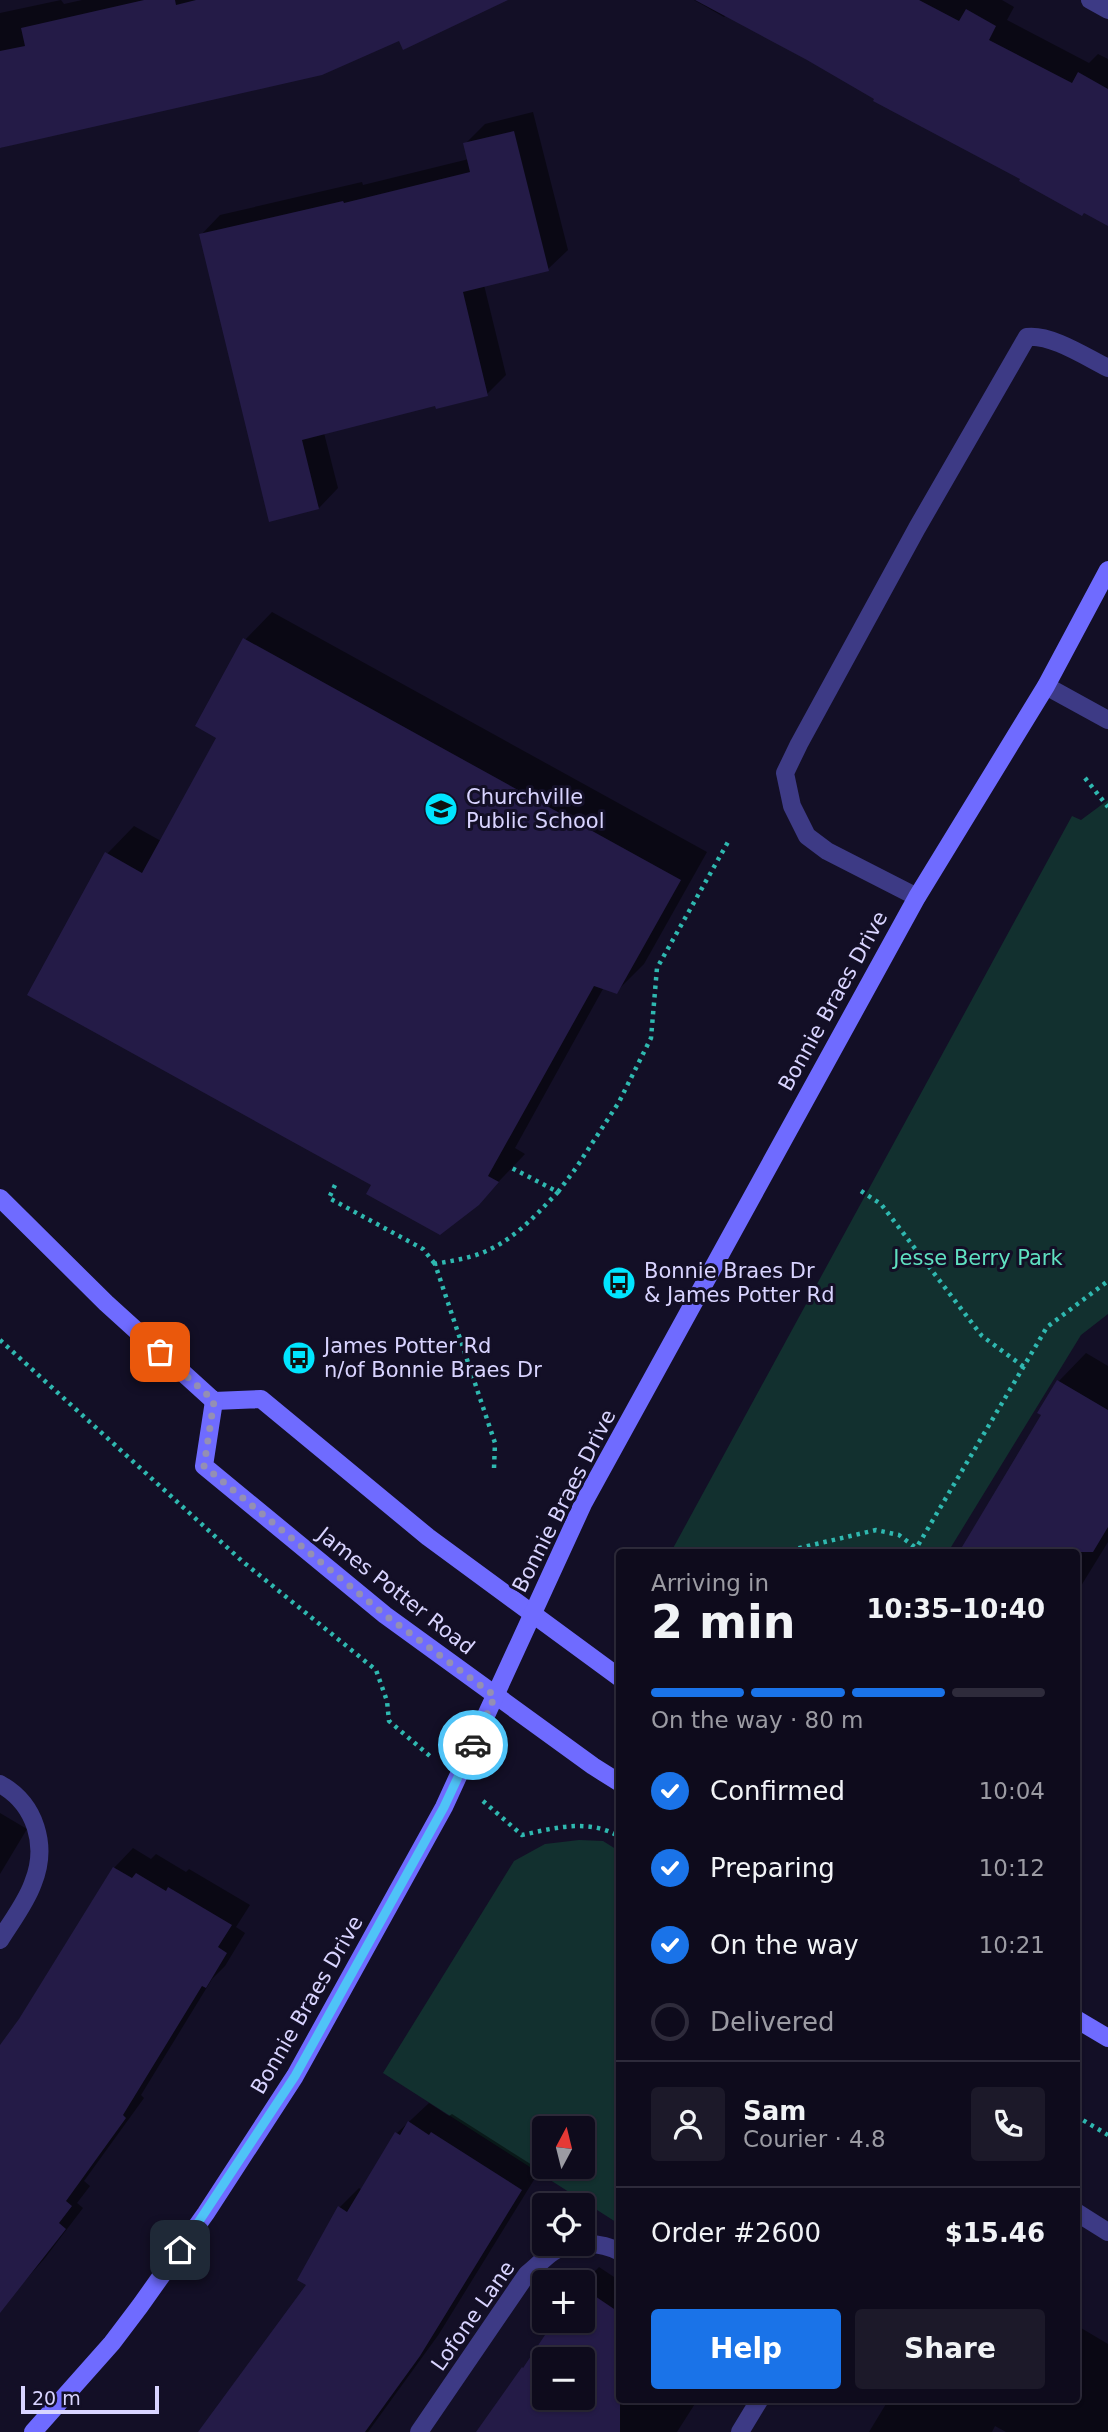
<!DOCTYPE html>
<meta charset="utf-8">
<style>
body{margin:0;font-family:"DejaVu Sans",sans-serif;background:#1c1929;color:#f1f3f6;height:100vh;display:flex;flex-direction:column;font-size:26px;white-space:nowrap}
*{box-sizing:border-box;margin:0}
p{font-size:23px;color:#9b9ba3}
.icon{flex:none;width:38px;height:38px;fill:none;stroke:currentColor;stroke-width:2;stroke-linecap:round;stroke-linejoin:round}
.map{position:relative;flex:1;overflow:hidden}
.side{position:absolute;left:616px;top:1549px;width:464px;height:854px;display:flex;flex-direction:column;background:#0e0b1c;border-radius:7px;box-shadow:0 2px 5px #0004,0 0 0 2px #2e2b3b}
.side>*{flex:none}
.needle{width:46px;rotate:7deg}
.tools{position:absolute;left:532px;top:2116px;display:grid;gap:14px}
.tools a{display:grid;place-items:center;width:63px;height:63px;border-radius:7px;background:#0e0b1c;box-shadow:0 2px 5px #0004,0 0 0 2px #2e2b3b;font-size:35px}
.scale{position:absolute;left:21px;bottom:18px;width:138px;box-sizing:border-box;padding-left:7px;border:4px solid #d9d4ff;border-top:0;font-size:19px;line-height:24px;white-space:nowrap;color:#d9d4ff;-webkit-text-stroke:5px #130f26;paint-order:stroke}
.pin{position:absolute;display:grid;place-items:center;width:60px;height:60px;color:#fff;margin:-30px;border-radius:14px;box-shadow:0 4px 10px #0006}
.courier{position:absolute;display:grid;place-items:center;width:70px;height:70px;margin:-35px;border:5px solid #4fc3f7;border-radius:50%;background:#fff;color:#222;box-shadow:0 2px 9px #0007}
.headline em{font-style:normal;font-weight:700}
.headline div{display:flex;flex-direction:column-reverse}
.headline{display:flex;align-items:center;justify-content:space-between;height:119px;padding:0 35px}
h1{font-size:46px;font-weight:700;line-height:52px}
.bar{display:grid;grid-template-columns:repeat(4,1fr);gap:10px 7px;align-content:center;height:84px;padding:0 35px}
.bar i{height:9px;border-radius:5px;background:#2e2b3b}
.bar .selected{background:#1a73e8}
.bar p{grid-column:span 4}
.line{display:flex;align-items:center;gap:18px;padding:0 35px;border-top:2px solid #2e2b3b}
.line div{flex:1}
.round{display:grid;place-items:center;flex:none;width:74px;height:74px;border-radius:7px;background:#1c1929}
ol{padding:0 35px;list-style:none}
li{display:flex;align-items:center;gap:21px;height:77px}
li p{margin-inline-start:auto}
li .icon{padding:7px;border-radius:50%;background:#1a73e8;color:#fff;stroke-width:4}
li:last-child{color:#9b9ba3}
li i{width:38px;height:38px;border:4px solid #2e2b3b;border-radius:50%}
.action{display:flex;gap:14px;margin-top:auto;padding:14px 35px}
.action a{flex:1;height:80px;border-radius:7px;background:#1a73e8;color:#fff;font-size:28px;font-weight:700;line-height:80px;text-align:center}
.action a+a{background:#1c1929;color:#f1f3f6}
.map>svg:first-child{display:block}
.green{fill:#12302f;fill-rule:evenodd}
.shadow{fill:#0007;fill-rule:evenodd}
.building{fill:#241b47;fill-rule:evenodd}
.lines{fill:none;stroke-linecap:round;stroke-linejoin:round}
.path{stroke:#2fb8b0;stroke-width:4.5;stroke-dasharray:3.5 5;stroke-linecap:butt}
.lane{stroke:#3d3a85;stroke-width:18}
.street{stroke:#3d3a85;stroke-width:18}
.secondary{stroke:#6f6bff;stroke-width:18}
.done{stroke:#948fb3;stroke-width:7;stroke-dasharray:0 12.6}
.route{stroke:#4fc3f7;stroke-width:9}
.labels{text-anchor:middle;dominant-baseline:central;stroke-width:6;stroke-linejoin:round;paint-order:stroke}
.poi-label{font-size:21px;fill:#d9d4ff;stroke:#130f26;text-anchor:start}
.street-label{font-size:21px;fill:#d9d4ff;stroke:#130f26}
.park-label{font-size:21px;fill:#5fe0c0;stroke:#130f26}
</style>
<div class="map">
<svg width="1108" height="2432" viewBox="0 0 1108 2432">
<rect width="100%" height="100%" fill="#130f26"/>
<!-- green -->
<g class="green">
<path d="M1108 800V1314L1081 1335 948 1552H671L1072 816 1081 820Z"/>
<path d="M579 1840 603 1841 619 1851V2224L383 2073 514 1861 545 1844ZM544 2128H583V2166H544Z"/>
</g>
<!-- shadow -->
<g class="shadow">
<path d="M61 0 64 4 82 0H488L399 38 0 148V13Z"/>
<path d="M694 0H1002L1014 7 1007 20 1089 63 1098 54 1108 59V224L726 15 724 17Z"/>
<path d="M533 112 568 250 548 269 484 285 506 375 487 394 436 404 324 433 338 488 319 508 201 235 220 215 362 182 363 185 469 159 465 144 485 124Z"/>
<path d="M272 612 707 852 644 964 616 992 604 987 515 1148 525 1154 477 1204 373 1185 107 854 134 826 161 841 218 737 245 640Z"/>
<path d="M1086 1353 1108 1366V1542L1076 1594V1552H961L1043 1415 1059 1381Z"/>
<path d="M0 1813 27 1829 0 1874Z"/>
<path d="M133 1848 151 1859 156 1854 186 1872 189 1869 250 1905 236 1927 245 1933 225 1966 212 1979 141 2095 144 2098 84 2181 90 2186 77 2203 83 2208 45 2258 0 2309V2048L20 2020 114 1868Z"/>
<path d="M429 2103 449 2116 452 2114 540 2170 439 2334 368 2432H200L308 2284 340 2207 359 2188 362 2190 397 2133Z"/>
<path d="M599 2267 620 2281V2399H698L677 2432H478L523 2368 583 2320V2283ZM544 2359H583V2398H544Z"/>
<path d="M1076 2325 1108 2344V2432H1006L995 2426 992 2432H869L889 2399H1076Z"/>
</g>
<!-- building -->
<g class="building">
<path d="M144 0H175L176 5 196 0H508L403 50 399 41 322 75 0 148V51L25 46 21 28Z"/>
<path d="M695 0H919L959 21 966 9 996 26 989 40 1072 83 1078 72 1108 89V226L1084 213 1082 216 1019 181 1020 179 873 101 874 99 807 60Z"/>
<path d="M514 131 549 271 463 292 488 396 436 409 435 406 302 440 319 509 269 522 199 234 343 201 344 203 470 172 463 143Z"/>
<path d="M243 638 681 880 617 994 594 986 488 1176 499 1182 479 1205 440 1235 366 1194 371 1185 27 995 105 852 142 873 216 738 195 726Z"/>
<path d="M1057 1380 1108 1410V1527L1093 1552H959L1041 1415 1037 1413Z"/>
<path d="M113 1867 132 1878 136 1873 166 1891 168 1887 232 1925 218 1947 227 1953 206 1988 202 1986 123 2115 126 2118 66 2201 72 2206 59 2223 66 2229 0 2313V2045L19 2019Z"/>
<path d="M408 2121 429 2135 431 2132 522 2190 420 2356 365 2432H198L306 2285 297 2280 338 2206 347 2212 395 2132 400 2135Z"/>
<path d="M583 2288 620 2313V2432H476L522 2367 523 2368 555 2320H583ZM544 2359H583V2398H544Z"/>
</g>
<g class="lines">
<!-- path -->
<g class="path">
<path d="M1085 778 1108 807"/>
<path d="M335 1185 329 1198 423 1249 435 1264"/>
<path d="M861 1191 881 1204 982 1336 1024 1367"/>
<path d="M558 1192 576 1168 619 1102 651 1038 657 968 728 842"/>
<path d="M0 1340 242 1561 376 1670 387 1701 389 1721 431 1757"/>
<path d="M494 1468 495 1443 435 1264C450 1261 465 1259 479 1254 512 1242 534 1217 558 1192L510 1167"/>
<path d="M782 1552 876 1530 899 1535 916 1548"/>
<path d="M914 1552 1047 1327 1108 1281"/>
<path d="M483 1801 522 1835C555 1828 589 1818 620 1837"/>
<path d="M1076 2116 1108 2135"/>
</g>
<!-- lane -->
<g class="lane">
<path d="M917 897 827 851 807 836 792 806 785 773 799 744 917 528 1027 337C1051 334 1086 357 1108 368"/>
<path d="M0 1784C36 1804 48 1846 33 1883 26 1903 11 1922 0 1940"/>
<path d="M419 2432 527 2274C536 2267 544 2258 553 2252 571 2240 602 2242 620 2252"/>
</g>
<!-- street -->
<g class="street">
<path d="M1090 0 1108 10"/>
<path d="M1046 686 1108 720"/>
<path d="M1076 2212 1108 2232"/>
<path d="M740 2432 760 2399"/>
</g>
<!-- secondary -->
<g class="secondary">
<path d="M0 1198 106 1303 214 1401 261 1399 428 1537 620 1678"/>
<path d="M214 1401 204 1466 385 1615 593 1766 620 1783"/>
<path d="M1076 2019 1108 2038"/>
<path d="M33 2432 112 2343 140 2306 206 2213 295 2076 444 1807 583 1504 917 897 1046 686 1108 570"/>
</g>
</g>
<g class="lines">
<!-- done -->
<path class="done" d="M160 1352 214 1401 204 1466 385 1615 495 1696 473 1745"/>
<!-- route -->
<path class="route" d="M180 2250 295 2076 444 1807 473 1745"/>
</g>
<!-- icons -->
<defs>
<symbol id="school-disc" viewBox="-11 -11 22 22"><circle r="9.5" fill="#00e5ff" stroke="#130f26"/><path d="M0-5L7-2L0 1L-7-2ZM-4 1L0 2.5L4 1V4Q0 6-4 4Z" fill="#111"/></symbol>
<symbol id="bus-disc" viewBox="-11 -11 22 22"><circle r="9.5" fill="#00e5ff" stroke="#130f26"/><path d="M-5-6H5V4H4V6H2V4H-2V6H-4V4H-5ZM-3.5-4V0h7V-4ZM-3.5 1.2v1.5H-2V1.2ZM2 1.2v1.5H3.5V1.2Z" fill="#111"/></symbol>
</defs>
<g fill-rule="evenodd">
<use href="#school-disc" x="422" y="790" width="38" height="38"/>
<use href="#bus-disc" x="600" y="1264" width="38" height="38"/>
<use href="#bus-disc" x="280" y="1339" width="38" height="38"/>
</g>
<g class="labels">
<!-- poi labels -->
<g class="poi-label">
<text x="466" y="797">Churchville<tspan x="466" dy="24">Public School</tspan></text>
<text x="644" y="1271">Bonnie Braes Dr<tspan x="644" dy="24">&amp; James Potter Rd</tspan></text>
<text x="324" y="1346">James Potter Rd<tspan x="324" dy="24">n/of Bonnie Braes Dr</tspan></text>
</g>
<!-- street labels -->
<g class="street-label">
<text transform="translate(833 1001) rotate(-61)">Bonnie Braes Drive</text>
<text transform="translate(564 1501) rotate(-63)">Bonnie Braes Drive</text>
<text transform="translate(396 1591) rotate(38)">James Potter Road</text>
<text transform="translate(307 2005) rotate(-60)">Bonnie Braes Drive</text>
<text transform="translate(473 2316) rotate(-55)">Lofone Lane</text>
</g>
<!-- park labels -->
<g class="park-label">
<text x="978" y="1258">Jesse Berry Park</text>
</g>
</g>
</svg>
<div class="tools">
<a><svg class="needle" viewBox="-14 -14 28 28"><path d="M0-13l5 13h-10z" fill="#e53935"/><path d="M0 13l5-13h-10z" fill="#9b9ba3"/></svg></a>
<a><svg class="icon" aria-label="locate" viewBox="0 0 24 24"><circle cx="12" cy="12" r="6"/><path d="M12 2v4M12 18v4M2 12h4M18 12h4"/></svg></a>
<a>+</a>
<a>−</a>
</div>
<div class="scale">20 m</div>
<div class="pin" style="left:160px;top:1352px;background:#ea580c"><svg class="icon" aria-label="bag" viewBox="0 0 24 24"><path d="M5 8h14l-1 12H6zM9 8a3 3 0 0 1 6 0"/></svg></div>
<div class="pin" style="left:180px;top:2250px;background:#1f2937"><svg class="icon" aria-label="home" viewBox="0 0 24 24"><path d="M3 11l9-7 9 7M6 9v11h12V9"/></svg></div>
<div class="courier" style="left:473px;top:1745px"><svg class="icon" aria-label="car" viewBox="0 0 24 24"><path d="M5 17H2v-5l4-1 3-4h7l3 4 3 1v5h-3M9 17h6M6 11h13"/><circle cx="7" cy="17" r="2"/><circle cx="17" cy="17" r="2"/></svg></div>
<section class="side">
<div class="headline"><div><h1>2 min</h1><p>Arriving in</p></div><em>10:35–10:40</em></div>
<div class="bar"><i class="selected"></i><i class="selected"></i><i class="selected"></i><i></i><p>On the way · 80 m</p></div>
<ol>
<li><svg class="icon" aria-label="check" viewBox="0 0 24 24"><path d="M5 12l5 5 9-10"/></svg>Confirmed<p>10:04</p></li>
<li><svg class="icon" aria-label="check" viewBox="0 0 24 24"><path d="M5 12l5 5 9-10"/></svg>Preparing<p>10:12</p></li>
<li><svg class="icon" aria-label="check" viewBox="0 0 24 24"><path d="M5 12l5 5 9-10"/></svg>On the way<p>10:21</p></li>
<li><i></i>Delivered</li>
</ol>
<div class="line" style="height:126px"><a class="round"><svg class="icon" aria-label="person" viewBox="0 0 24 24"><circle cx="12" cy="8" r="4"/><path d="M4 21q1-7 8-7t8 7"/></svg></a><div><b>Sam</b><p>Courier · 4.8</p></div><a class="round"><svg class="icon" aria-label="phone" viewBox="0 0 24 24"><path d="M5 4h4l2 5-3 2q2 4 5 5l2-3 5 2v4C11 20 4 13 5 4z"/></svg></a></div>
<div class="line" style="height:91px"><div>Order #2600</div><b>$15.46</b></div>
<div class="action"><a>Help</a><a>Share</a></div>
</section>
</div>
